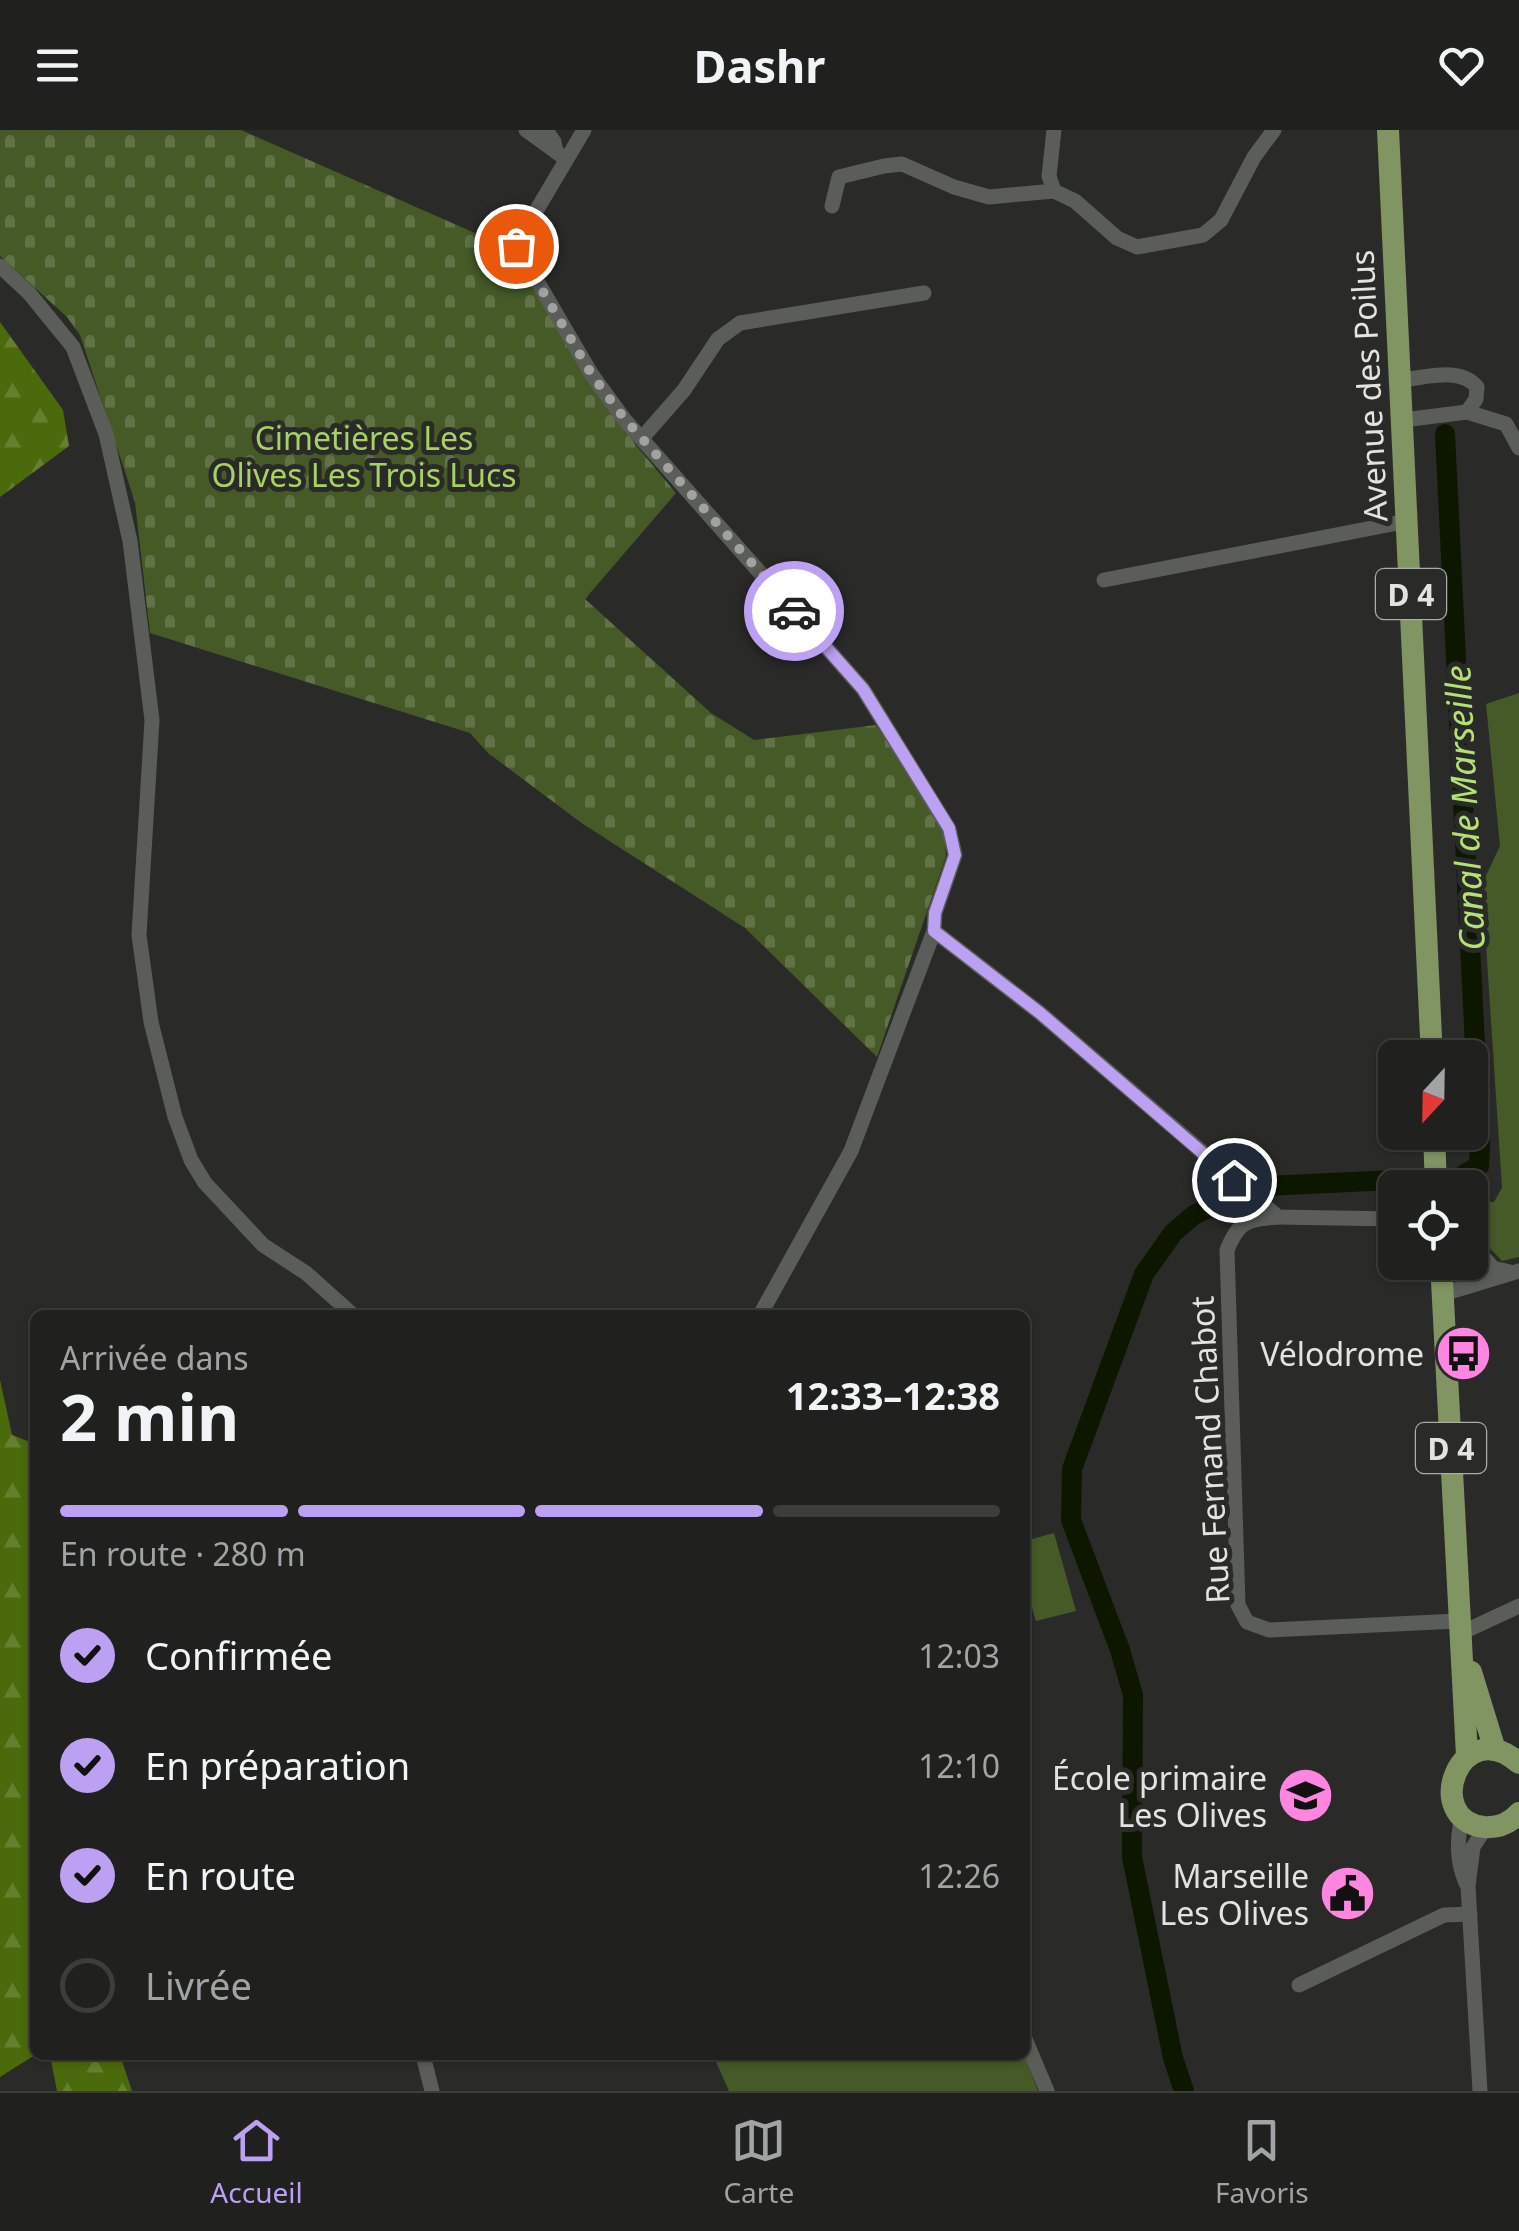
<!DOCTYPE html>
<html lang="fr">
<meta charset="utf-8">
<style>
body{margin:0;font-family:"Noto Sans",sans-serif;background:#282827;color:#f1f3f6;height:100vh;display:flex;flex-direction:column;font-size:38px;white-space:nowrap}
*{box-sizing:border-box;margin:0}
p{font-size:32px;color:#a2a3a4}
.icon{flex:none;width:55px;height:55px;fill:none;stroke:currentColor;stroke-width:2;stroke-linecap:round;stroke-linejoin:round}
.map{position:relative;flex:1;overflow:hidden}
.details{position:absolute;left:30px;top:1180px;width:1000px;height:750px;display:flex;flex-direction:column;background:#20201e;border-radius:15px;box-shadow:0 2px 8px #0004,0 0 0 2px #3d3e3c}
.details>*{flex:none}
.needle{width:65px;rotate:202deg}
.controls{position:absolute;left:1378px;top:910px;display:grid;gap:20px}
.controls a{display:grid;place-items:center;width:110px;height:110px;border-radius:15px;background:#20201e;box-shadow:0 2px 8px #0004,0 0 0 2px #3d3e3c;font-size:50px}
.pin{position:absolute;display:grid;place-items:center;width:85px;height:85px;color:#fff;margin:-42px;border:5px solid #fff;border-radius:50%;box-shadow:0 2px 10px #0007}
.courier{position:absolute;display:grid;place-items:center;width:100px;height:100px;margin:-50px;border:8px solid #bca0f2;border-radius:50%;background:#fff;color:#222;box-shadow:0 2px 12px #0007}
.summary em{font-style:normal;font-weight:700}
.summary div{display:flex;flex-direction:column-reverse}
.summary{display:flex;align-items:center;justify-content:space-between;height:170px;padding:0 30px}
h1{font-size:65px;font-weight:700;line-height:75px}
.bar{display:grid;grid-template-columns:repeat(4,1fr);gap:15px 10px;align-content:center;height:120px;padding:0 30px}
.bar i{height:12px;border-radius:8px;background:#3d3e3c}
.bar .current{background:#bca0f2}
.bar p{grid-column:span 4}
ol{padding:0 30px;list-style:none}
li{display:flex;align-items:center;gap:30px;height:110px}
li p{margin-inline-start:auto}
li .icon{padding:10px;border-radius:50%;background:#bca0f2;color:#111;stroke-width:4}
li:last-child{color:#a2a3a4}
li i{width:55px;height:55px;border:5px solid #3d3e3c;border-radius:50%}
header{display:flex;justify-content:space-between;align-items:center;height:130px;padding:0 30px;background:#20201e;font-size:45px;font-weight:700}
.dock{display:flex;justify-content:space-around;align-items:center;height:140px;border-top:2px solid #3d3e3c;background:#20201e;font-size:28px;color:#a2a3a4}
.dock a{display:grid;justify-items:center;gap:5px}
.dock .current{color:#bca0f2}
.map>svg:first-child{display:block}
.forest{fill:url(#forest-firs)}
.cemetery{fill:url(#cemetery-stones)}
.pitch{fill:#455a27}
.lines{fill:none;stroke-linecap:round;stroke-linejoin:round}
.canal{stroke:#0d1700;stroke-width:20}
.minor{stroke:#5b5d59;stroke-width:15}
.primary{stroke:#809562;stroke-width:22}
.done{stroke:#a2a3a1;stroke-width:10;stroke-dasharray:0 18}
.route{stroke:#bca0f2;stroke-width:12}
.labels{text-anchor:middle;dominant-baseline:central;stroke-width:10;stroke-linejoin:round;paint-order:stroke}
.shield{fill:#2a2b28;stroke:#acacaa;stroke-width:2.5}
.shield-label{font-size:30px;font-weight:bold;fill:#e3e4e2}
.street-label{font-size:32px;fill:#e3e4e2;stroke:#2a2b28}
.park-label{font-size:32px;fill:#a5d261;stroke:#2a2b28}
.poi-label{font-size:32px;fill:#e3e4e2;stroke:#2a2b28;text-anchor:end}
.water-label{font-size:35px;font-style:italic;fill:#b4e272;stroke:#2a2b28}
</style>
<header><svg class="icon" aria-label="menu" viewBox="0 0 24 24"><path d="M4 6h16M4 12h16M4 18h16"/></svg>Dashr<svg class="icon" aria-label="heart" viewBox="0 0 24 24"><path d="M12 20l-8-8c-3-5 5-10 8-4 3-6 11-1 8 4z"/></svg></header>
<div class="map">
<svg width="1519" height="1961" viewBox="0 0 1519 1961">
<defs>
<pattern id="forest-firs" width="22" height="20" patternUnits="userSpaceOnUse" patternTransform="scale(2.5)"><rect width="22" height="20" fill="#4b6a0c"/><path d="M5 1l3.5 6h-7zM16 11l3.5 6h-7z" fill="#657f2f"/></pattern>
<pattern id="cemetery-stones" width="16" height="16" patternUnits="userSpaceOnUse" patternTransform="scale(2.5)"><rect width="16" height="16" fill="#455a27"/><path d="M2 7V4a2 2 0 0 1 4 0v3zM10 15v-3a2 2 0 0 1 4 0v3z" fill="#607246"/></pattern>
</defs>
<rect width="100%" height="100%" fill="#2a2b28"/>
<!-- forest -->
<g class="forest">
<path d="M0 192 63 280 69 316 0 367Z"/>
<path d="M0 1250 12 1305 35 1314V1925L0 1947Z"/>
<path d="M50 1925H120L132 1961H57Z"/>
</g>
<!-- cemetery -->
<path class="cemetery" d="M0 0H241L509 118 635 314 676 363 585 469 711 583 754 610 876 595 944 698 946 726 877 927 745 798 583 694 488 623 470 603 150 503 135 372 80 205 67 187 0 126Z"/>
<!-- pitch -->
<g class="pitch">
<path d="M1519 563V1127L1502 1131 1486 1114 1490 1111 1484 1102 1480 1103 1470 1090V1072H1494L1502 1058 1482 754 1500 716 1486 574Z"/>
<path d="M1054 1403 1076 1481 1036 1491 1025 1454V1411Z"/>
<path d="M713 1925H1024L1038 1961H729Z"/>
</g>
<g class="lines">
<!-- canal -->
<g class="canal">
<path d="M1445 304 1480 1018 1479 1036 1465 1044"/>
<path d="M1184 1961 1173 1928 1132 1727 1133 1565 1120 1520 1071 1390 1072 1339 1144 1144 1173 1103 1194 1085 1229 1068 1264 1056 1415 1049"/>
</g>
<!-- minor -->
<g class="minor">
<path d="M526 0 566 29"/>
<path d="M546 0 554 12 556 22"/>
<path d="M584 0 516 115 592 245 624 289 863 559 949 699 955 725 935 783 934 801 851 1021 760 1185"/>
<path d="M1054 0 1049 46 1054 61 1075 71 1117 108 1137 117 1203 105 1221 90 1254 27 1274 0"/>
<path d="M832 76 839 47 884 36 902 34 954 57 989 67 1054 61"/>
<path d="M0 136 29 163 73 217 106 304 130 411 152 590 139 805 151 892 175 987 191 1030 205 1053 263 1115 306 1143 353 1185"/>
<path d="M1401 250C1425 248 1460 236 1477 257L1476 269 1467 282 1403 290"/>
<path d="M1467 282 1506 294 1519 318"/>
<path d="M642 308 684 260 718 209 740 193 924 163"/>
<path d="M1104 450 1408 391"/>
<path d="M934 801 1040 883 1278 1087 1395 1089"/>
<path d="M1278 1087C1247 1090 1239 1090 1227 1120L1238 1475 1247 1492 1269 1500 1458 1491"/>
<path d="M1470 1112 1493 1138 1510 1142"/>
<path d="M1443 1164 1519 1141"/>
<path d="M1459 1504 1519 1476"/>
<path d="M1462 1686C1457 1710 1456 1729 1466 1753"/>
<path d="M1299 1855 1444 1785 1470 1784"/>
<path d="M1025 1909 1047 1961"/>
<path d="M423 1925 432 1961"/>
<path d="M1480 1961 1468 1756 1473 1717 1486 1697"/>
</g>
<!-- primary -->
<g class="primary">
<path d="M1388 0 1432 928"/>
<path d="M1434 1002 1436 1058"/>
<path d="M1441 1132 1467 1626"/>
<path d="M1471 1542 1495 1620"/>
<path d="M1519 1633C1460 1582 1421 1690 1484 1697 1498 1698 1510 1693 1519 1683"/>
</g>
</g>
<g class="lines">
<!-- done -->
<path class="done" d="M516 116 592 245 624 288 794 481"/>
<!-- route -->
<path class="route" d="M794 481 863 559 949 698 955 725 935 783 934 801 1040 883 1234 1050"/>
</g>
<!-- icons -->
<defs>
<symbol id="bus-disc" viewBox="-11 -11 22 22"><circle r="9.5" fill="#fe85e0" stroke="#2a2b28"/><path d="M-5-6H5V4H4V6H2V4H-2V6H-4V4H-5ZM-3.5-4V0h7V-4ZM-3.5 1.2v1.5H-2V1.2ZM2 1.2v1.5H3.5V1.2Z" fill="#111"/></symbol>
<symbol id="school-disc" viewBox="-11 -11 22 22"><circle r="9.5" fill="#fe85e0" stroke="#2a2b28"/><path d="M0-5L7-2L0 1L-7-2ZM-4 1L0 2.5L4 1V4Q0 6-4 4Z" fill="#111"/></symbol>
<symbol id="civic-disc" viewBox="-11 -11 22 22"><circle r="9.5" fill="#fe85e0" stroke="#2a2b28"/><path d="M-.6-6.5H3V-4.5H.6V-3L4-1V1h2V6H-6V1h2V-1L-.6-3ZM-1.2 2.5V6h2.4V2.5Z" fill="#111"/></symbol>
</defs>
<g fill-rule="evenodd">
<use href="#bus-disc" x="1432" y="1192" width="63" height="63"/>
<use href="#school-disc" x="1274" y="1634" width="63" height="63"/>
<use href="#civic-disc" x="1316" y="1732" width="63" height="63"/>
</g>
<g class="labels">
<!-- shield labels -->
<g class="shield">
<rect x="1376" y="439" width="70" height="50" rx="8"/>
<rect x="1416" y="1293" width="70" height="50" rx="8"/>
</g>
<g class="shield-label">
<text x="1411" y="464">D 4</text>
<text x="1451" y="1318">D 4</text>
</g>
<!-- street labels -->
<g class="street-label">
<text transform="translate(1368 256) rotate(-93)">Avenue des Poilus</text>
<text transform="translate(1209 1320) rotate(-93)">Rue Fernand Chabot</text>
</g>
<!-- park labels -->
<g class="park-label">
<text x="364" y="307">Cimetières Les<tspan x="364" dy="37">Olives Les Trois Lucs</tspan></text>
</g>
<!-- poi labels -->
<g class="poi-label">
<text x="1424" y="1223">Vélodrome</text>
<text x="1267" y="1647">École primaire<tspan x="1267" dy="37">Les Olives</tspan></text>
<text x="1309" y="1745">Marseille<tspan x="1309" dy="37">Les Olives</tspan></text>
</g>
<!-- water labels -->
<g class="water-label">
<text transform="translate(1464 678) rotate(-93)">Canal de Marseille</text>
</g>
</g>
</svg>
<div class="controls">
<a><svg class="needle" viewBox="-14 -14 28 28"><path d="M0-13l5 13h-10z" fill="#e53935"/><path d="M0 13l5-13h-10z" fill="#a2a3a4"/></svg></a>
<a><svg class="icon" aria-label="locate" viewBox="0 0 24 24"><circle cx="12" cy="12" r="6"/><path d="M12 2v4M12 18v4M2 12h4M18 12h4"/></svg></a>
</div>
<div class="pin" style="left:516px;top:116px;background:#ea580c"><svg class="icon" aria-label="bag" viewBox="0 0 24 24"><path d="M5 8h14l-1 12H6zM9 8a3 3 0 0 1 6 0"/></svg></div>
<div class="pin" style="left:1234px;top:1050px;background:#1f2937"><svg class="icon" aria-label="home" viewBox="0 0 24 24"><path d="M3 11l9-7 9 7M6 9v11h12V9"/></svg></div>
<div class="courier" style="left:794px;top:481px"><svg class="icon" aria-label="car" viewBox="0 0 24 24"><path d="M5 17H2v-5l4-1 3-4h7l3 4 3 1v5h-3M9 17h6M6 11h13"/><circle cx="7" cy="17" r="2"/><circle cx="17" cy="17" r="2"/></svg></div>
<section class="details">
<div class="summary"><div><h1>2 min</h1><p>Arrivée dans</p></div><em>12:33–12:38</em></div>
<div class="bar"><i class="current"></i><i class="current"></i><i class="current"></i><i></i><p>En route · 280 m</p></div>
<ol>
<li><svg class="icon" aria-label="check" viewBox="0 0 24 24"><path d="M5 12l5 5 9-10"/></svg>Confirmée<p>12:03</p></li>
<li><svg class="icon" aria-label="check" viewBox="0 0 24 24"><path d="M5 12l5 5 9-10"/></svg>En préparation<p>12:10</p></li>
<li><svg class="icon" aria-label="check" viewBox="0 0 24 24"><path d="M5 12l5 5 9-10"/></svg>En route<p>12:26</p></li>
<li><i></i>Livrée</li>
</ol>
</section>
</div>
<nav class="dock">
<a class="current"><svg class="icon" aria-label="home" viewBox="0 0 24 24"><path d="M3 11l9-7 9 7M6 9v11h12V9"/></svg>Accueil</a>
<a><svg class="icon" aria-label="map" viewBox="0 0 24 24"><path d="M3 6l6-2 6 2 6-2v14l-6 2-6-2-6 2zM9 4v14M15 6v14"/></svg>Carte</a>
<a><svg class="icon" aria-label="saved" viewBox="0 0 24 24"><path d="M7 4h10v16l-5-4-5 4z"/></svg>Favoris</a>
</nav>
